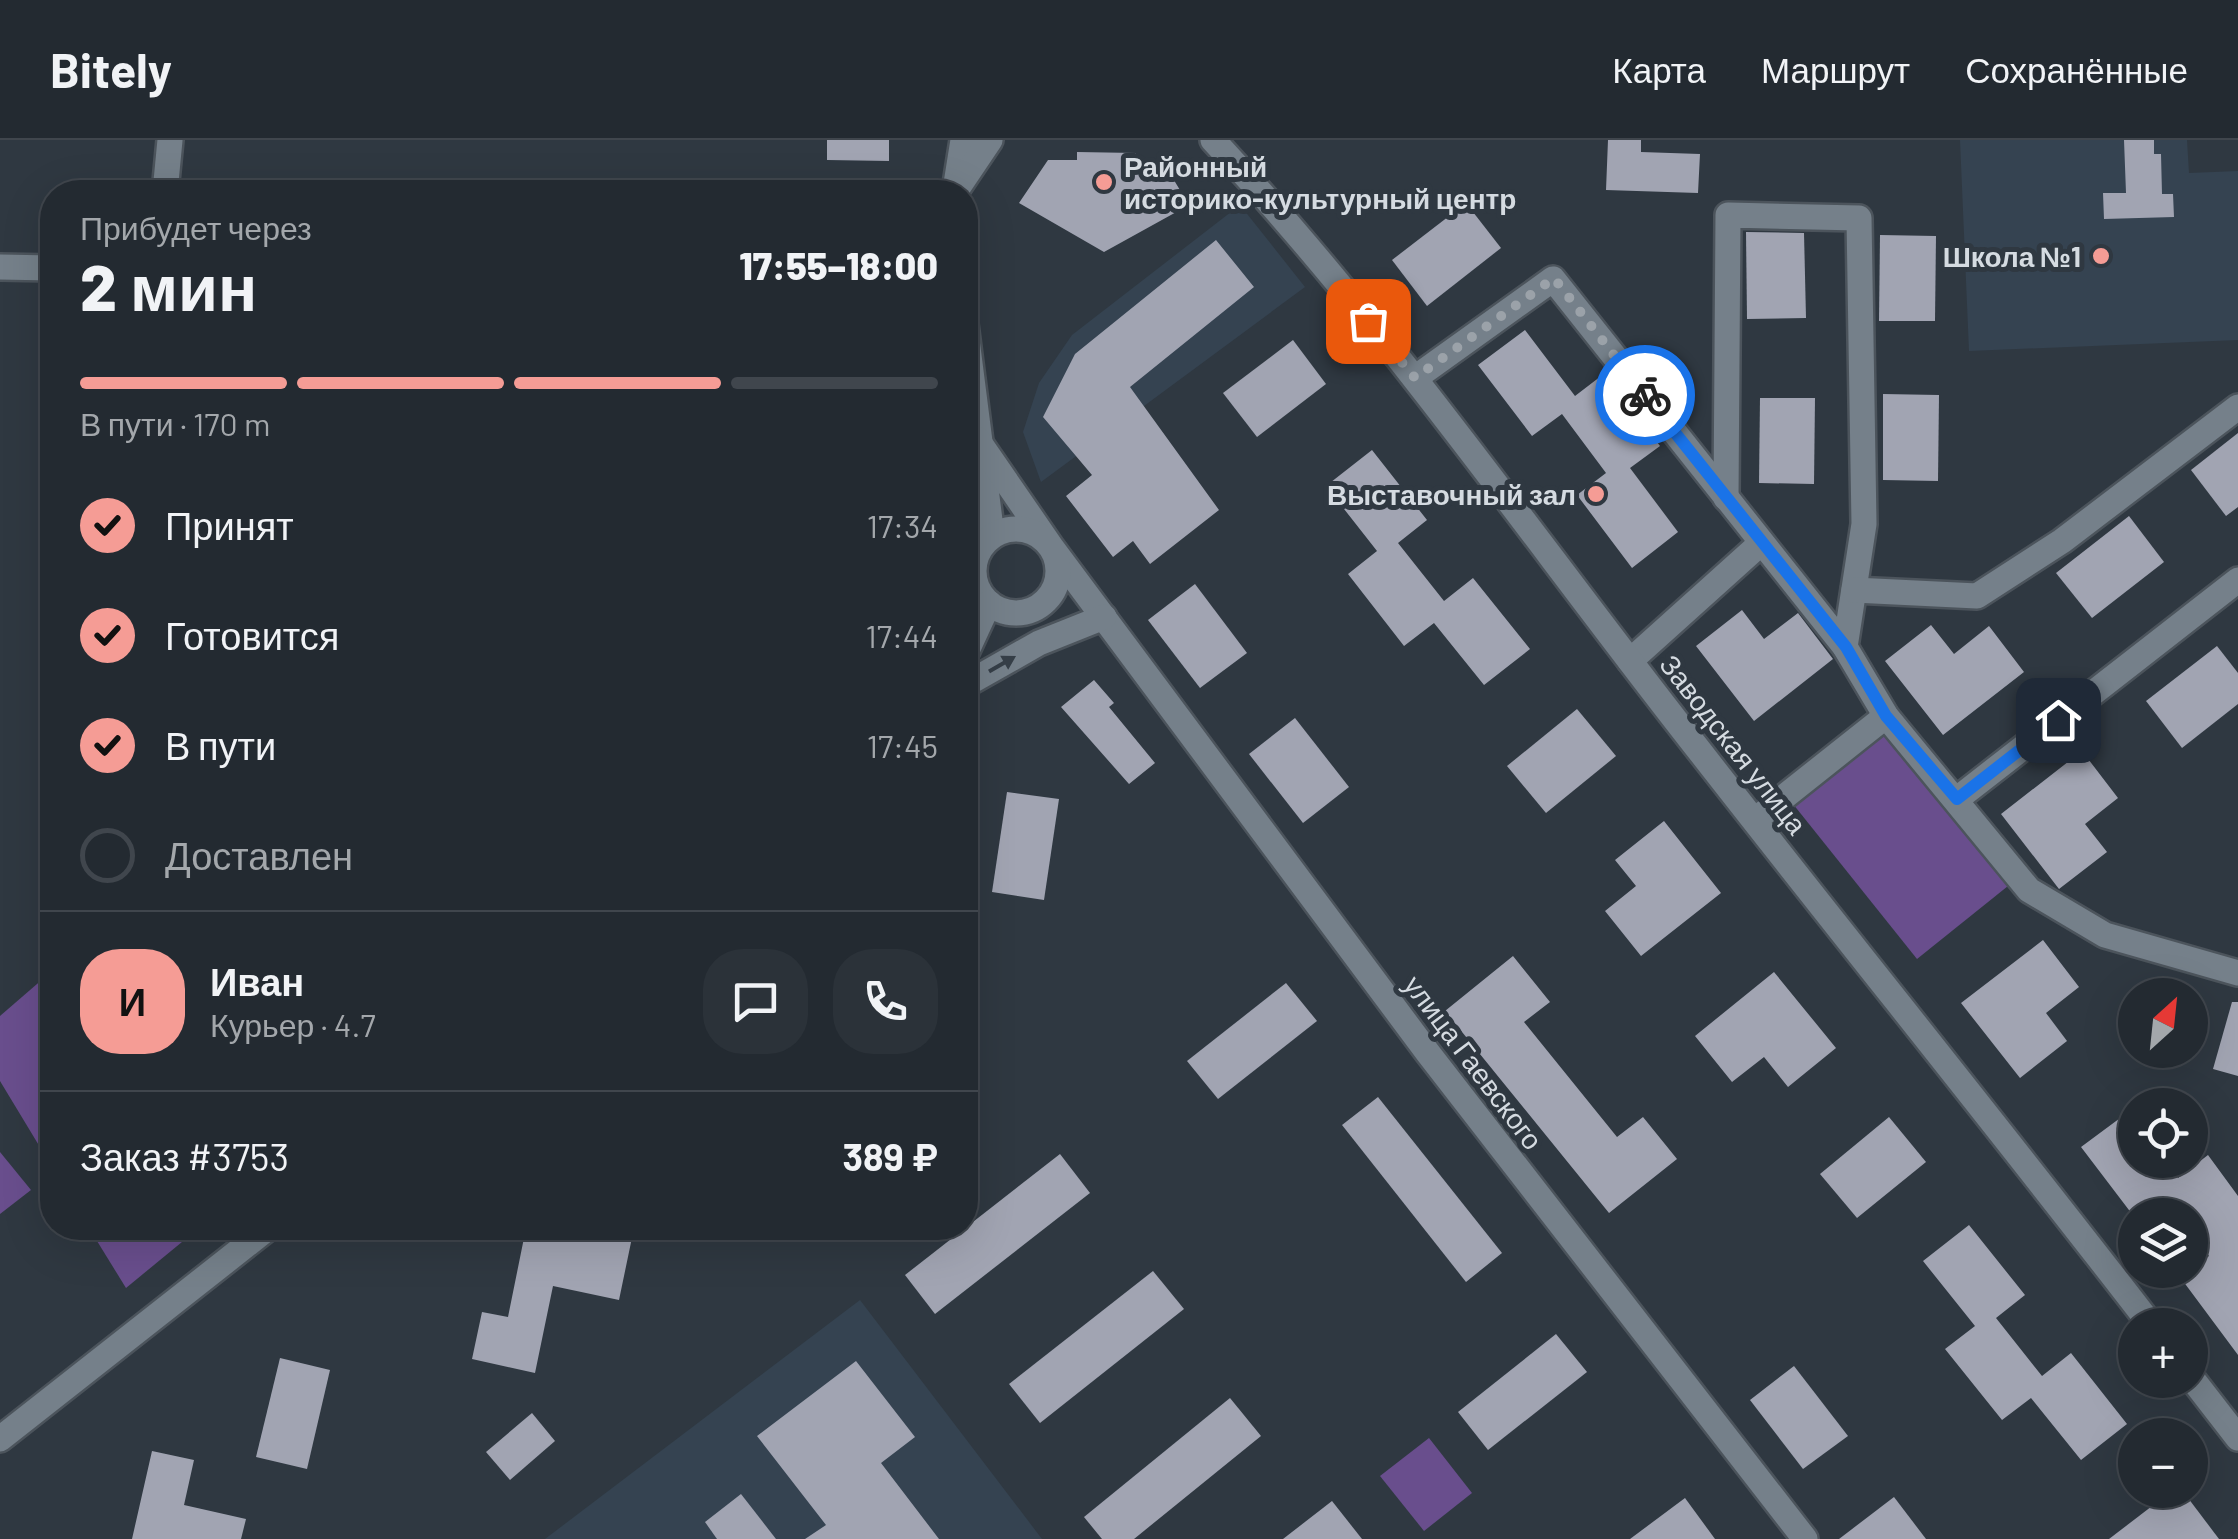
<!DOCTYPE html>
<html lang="ru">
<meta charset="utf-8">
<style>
body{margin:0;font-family:Barlow,sans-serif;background:#2b3239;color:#f1f3f6;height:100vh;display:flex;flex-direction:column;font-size:38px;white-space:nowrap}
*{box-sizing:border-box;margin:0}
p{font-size:32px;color:#a3a7ab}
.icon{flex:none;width:55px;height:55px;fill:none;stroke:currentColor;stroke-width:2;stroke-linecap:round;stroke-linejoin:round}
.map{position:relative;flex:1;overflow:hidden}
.side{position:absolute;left:40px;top:40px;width:938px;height:1060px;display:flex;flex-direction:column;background:#232a31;border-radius:40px;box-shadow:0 10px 40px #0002,0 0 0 2px #40464d}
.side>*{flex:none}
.needle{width:65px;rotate:27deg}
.controls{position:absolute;left:2118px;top:838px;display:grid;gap:20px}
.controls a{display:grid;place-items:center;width:90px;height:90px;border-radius:50%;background:#232a31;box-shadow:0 10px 40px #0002,0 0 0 2px #40464d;font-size:50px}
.pin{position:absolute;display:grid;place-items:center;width:85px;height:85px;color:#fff;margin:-42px;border-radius:20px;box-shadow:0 5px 15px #0006}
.courier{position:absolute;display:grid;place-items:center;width:100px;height:100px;margin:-50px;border:8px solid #1a73e8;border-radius:50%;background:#fff;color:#222;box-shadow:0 2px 12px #0007}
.overview em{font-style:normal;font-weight:800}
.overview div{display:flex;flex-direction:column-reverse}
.overview{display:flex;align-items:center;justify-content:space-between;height:170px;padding:0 40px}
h1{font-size:65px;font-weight:800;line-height:75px}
.bar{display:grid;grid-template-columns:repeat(4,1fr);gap:15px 10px;align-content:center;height:120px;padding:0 40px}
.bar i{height:12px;border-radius:8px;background:#40464d}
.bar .current{background:#f59c95}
.bar p{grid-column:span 4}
.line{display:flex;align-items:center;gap:25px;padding:0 40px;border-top:2px solid #40464d}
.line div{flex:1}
.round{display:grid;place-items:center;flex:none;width:105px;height:105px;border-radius:40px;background:#2b3239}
ol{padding:0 40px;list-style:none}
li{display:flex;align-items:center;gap:30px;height:110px}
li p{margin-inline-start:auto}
li .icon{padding:10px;border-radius:50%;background:#f59c95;color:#111;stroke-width:4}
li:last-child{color:#a3a7ab}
li i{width:55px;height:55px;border:5px solid #40464d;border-radius:50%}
header{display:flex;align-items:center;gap:60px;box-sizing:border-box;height:140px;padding:0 50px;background:#232a31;border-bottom:2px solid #40464d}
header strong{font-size:48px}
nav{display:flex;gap:55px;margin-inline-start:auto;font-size:35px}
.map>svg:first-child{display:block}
.built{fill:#354351}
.green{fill:#694e8d}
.building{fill:#a1a4b2}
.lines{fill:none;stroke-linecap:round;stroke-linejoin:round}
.street-casing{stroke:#4c545c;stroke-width:30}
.secondary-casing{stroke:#4c545c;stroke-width:30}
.street{stroke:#75808a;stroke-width:25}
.secondary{stroke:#75808a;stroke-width:25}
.oneway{fill:#363f48}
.done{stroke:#9ba2a9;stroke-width:10;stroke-dasharray:0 18}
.route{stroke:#1a73e8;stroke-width:12}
.poi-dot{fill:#f59c95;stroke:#2f3841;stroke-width:4}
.labels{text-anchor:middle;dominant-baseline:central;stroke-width:10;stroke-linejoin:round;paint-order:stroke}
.poi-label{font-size:28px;font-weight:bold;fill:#d5dbe1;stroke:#2f3841;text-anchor:end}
.street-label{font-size:28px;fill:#d5dbe1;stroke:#2f3841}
</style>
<header>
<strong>Bitely</strong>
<nav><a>Карта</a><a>Маршрут</a><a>Сохранённые</a></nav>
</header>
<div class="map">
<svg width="2238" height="1399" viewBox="0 0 2238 1399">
<rect width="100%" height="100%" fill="#2f3841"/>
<!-- built -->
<g class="built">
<path d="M1960 0H2187L2189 33 2238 31V200L1969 211Z"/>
<path d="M1240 65 1305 147 1041 342 1023 292 1039 243 1072 195Z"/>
<path d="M860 1160 1042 1399H545Z"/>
</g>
<!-- green -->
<g class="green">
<path d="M1885 591 2008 746 1917 819 1793 664Z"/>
<path d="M52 831V1027L0 941V876Z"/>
<path d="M0 1012 31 1050 0 1074Z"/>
<path d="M89 1088H199L126 1148Z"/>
<path d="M1429 1298 1472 1353 1424 1391 1380 1336Z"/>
</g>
<!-- building -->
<g class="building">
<path d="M827 0H889V21L827 20Z"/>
<path d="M1608 0H1641V12L1700 14 1698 53 1606 50Z"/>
<path d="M2124 0H2154V14H2161L2162 54H2173L2174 77 2104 79 2103 53H2126Z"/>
<path d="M1077 12 1136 13V22H1163L1189 65 1104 112 1019 63 1048 20H1077Z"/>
<path d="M1466 63 1501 108 1427 166 1392 120Z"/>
<path d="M1746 92 1804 93 1806 178 1747 179Z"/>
<path d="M1880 95 1936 96 1935 181H1879Z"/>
<path d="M1216 100 1254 147 1130 247 1219 370 1150 424 1133 401 1113 417 1066 356 1092 335 1043 277 1075 214Z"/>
<path d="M1525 190 1575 256 1605 233 1660 306 1630 328 1678 392 1632 428 1577 355 1606 333 1562 274 1532 296 1478 225Z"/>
<path d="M1293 200 1326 244 1257 297 1223 253Z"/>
<path d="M1883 254 1939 255 1938 341 1883 340Z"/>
<path d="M1760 258H1815L1814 344 1759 343Z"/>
<path d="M2238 293V367L2226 376 2191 330Z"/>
<path d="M1372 310 1427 380 1398 403 1444 461 1473 438 1530 509 1484 545 1434 483 1404 506 1348 434 1377 411 1326 346Z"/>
<path d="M2129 376 2164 422 2092 478 2056 433Z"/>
<path d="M1195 444 1247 513 1200 548 1148 480Z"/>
<path d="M1742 470 1764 499 1798 473 1833 519 1754 581 1696 506Z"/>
<path d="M1931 485 1954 514 1989 486 2024 532 1943 595 1885 521Z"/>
<path d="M2217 506 2238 533V564L2182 608 2146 561Z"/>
<path d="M1094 540 1114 563 1109 567 1155 623 1129 644 1061 567Z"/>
<path d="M1577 569 1616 616 1546 673 1507 626Z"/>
<path d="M1295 578 1349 647 1303 683 1249 614Z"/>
<path d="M2082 611 2118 658 2085 684 2107 712 2059 749 2001 674Z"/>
<path d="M1007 652 1059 659 1044 760 992 752Z"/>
<path d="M1664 681 1721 753 1641 816 1605 771 1636 746 1615 720Z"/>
<path d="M2043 800 2079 847 2046 873 2067 901 2020 938 1961 863Z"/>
<path d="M1513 816 1550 862 1524 882 1617 997 1643 977 1677 1019 1609 1073 1445 871Z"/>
<path d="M1774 832 1836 908 1788 947 1764 917 1732 942 1695 896Z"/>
<path d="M1286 843 1317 881 1218 959 1187 921Z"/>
<path d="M2232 862H2238V936L2213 929Z"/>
<path d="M1378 957 1502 1113 1466 1142 1342 985Z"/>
<path d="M2135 967V1020H2164L2178 1038 2208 1015 2238 1056V1215L2180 1137 2209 1116 2190 1090V1075H2178L2165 1057 2135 1078 2081 1007Z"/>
<path d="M1889 977 1926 1022 1857 1078 1820 1034Z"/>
<path d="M1060 1014 1090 1053 935 1174 905 1135Z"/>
<path d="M1969 1085 2025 1155 1996 1178 2042 1236 2071 1213 2127 1284 2081 1320 2031 1258 2002 1280 1945 1209 1975 1186 1923 1121Z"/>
<path d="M526 1088H634L619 1160 553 1146 535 1233 472 1219 482 1172 508 1177Z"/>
<path d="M1153 1131 1184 1169 1040 1283 1009 1244Z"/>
<path d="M1556 1194 1587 1232 1488 1310 1458 1272Z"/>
<path d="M280 1218 330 1230 307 1329 256 1317Z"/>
<path d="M856 1221 915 1297 881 1323 939 1399H805L826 1385 757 1296Z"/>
<path d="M1794 1226 1848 1296 1803 1329 1750 1260Z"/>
<path d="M1230 1258 1261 1296 1134 1399H1102L1084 1377Z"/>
<path d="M532 1273 555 1301 510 1340 486 1312Z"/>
<path d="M152 1311 194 1320 184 1365 246 1379 241 1399H132Z"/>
<path d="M2173 1350H2182L2219 1399H2109Z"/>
<path d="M741 1354 776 1399H717L705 1382Z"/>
<path d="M1894 1357 1926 1399H1839Z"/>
<path d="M1685 1358 1715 1399H1630Z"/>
<path d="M1332 1361 1362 1399H1283Z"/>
</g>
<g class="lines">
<defs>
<g id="street">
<path d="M956 44 963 0"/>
<path d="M165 52 170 0"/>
<path d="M955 52 990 0"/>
<path d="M0 127 52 128"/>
<path d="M965 184 992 396"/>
<path d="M1415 238 1553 139 1845 507"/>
<path d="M977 299 1052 408 1428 913 1805 1399"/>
<path d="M1726 358 1728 75 1859 78 1864 384 1845 507 1886 576 2029 750 2105 795 2238 833"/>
<circle cx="1016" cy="431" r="42"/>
<path d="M1854 450 1977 456 2062 401 2238 267"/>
<path d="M965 515 989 463"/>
<path d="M1630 521 1760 404"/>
<path d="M965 545 1039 503 1104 477"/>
<path d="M1957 659 2238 440"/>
<path d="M1755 680 1886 576"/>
<path d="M0 1299 268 1088"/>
</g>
<g id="secondary">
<path d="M1213 0C1377 176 1516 374 1663 564 1824 772 1990 976 2151 1185"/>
<path d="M2190 1236 2238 1298"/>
</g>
</defs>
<!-- street casing -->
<use href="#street" class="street-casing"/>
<!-- secondary casing -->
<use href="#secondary" class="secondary-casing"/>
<!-- street -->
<use href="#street" class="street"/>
<!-- secondary -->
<use href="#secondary" class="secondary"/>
</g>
<!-- one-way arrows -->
<defs><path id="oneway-solid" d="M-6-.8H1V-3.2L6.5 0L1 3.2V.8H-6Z" transform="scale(2.5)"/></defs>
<use class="oneway" href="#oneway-solid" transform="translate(1002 524) rotate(-30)"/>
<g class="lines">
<!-- done -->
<path class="done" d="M1368 181 1415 238 1554 138 1645 255"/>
<!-- route -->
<path class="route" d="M1645 255 1846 507 1886 576 1957 659 2058 580"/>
</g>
<!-- markers -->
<g class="poi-dot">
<circle cx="1104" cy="42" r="10"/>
<circle cx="2101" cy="116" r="10"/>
<circle cx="1596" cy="354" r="10"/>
</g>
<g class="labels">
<!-- poi labels -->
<g class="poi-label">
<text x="1124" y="26" text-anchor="start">Районный<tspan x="1124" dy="32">историко-культурный центр</tspan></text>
<text x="2081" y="116">Школа №1</text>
<text x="1576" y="354">Выставочный зал</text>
</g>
<!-- street labels -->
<g class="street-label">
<text transform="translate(1734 604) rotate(52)">Заводская улица</text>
<text transform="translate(1474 922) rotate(53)">улица Гаевского</text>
</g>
</g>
</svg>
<div class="controls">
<a><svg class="needle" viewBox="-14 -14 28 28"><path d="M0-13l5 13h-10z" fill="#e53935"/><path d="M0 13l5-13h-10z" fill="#a3a7ab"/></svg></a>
<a><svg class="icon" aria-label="locate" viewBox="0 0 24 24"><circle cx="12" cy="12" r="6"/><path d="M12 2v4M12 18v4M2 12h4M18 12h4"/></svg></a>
<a><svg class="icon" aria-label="layers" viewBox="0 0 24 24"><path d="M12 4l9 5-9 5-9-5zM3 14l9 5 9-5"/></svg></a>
<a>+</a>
<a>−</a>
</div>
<div class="pin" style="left:1368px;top:181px;background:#ea580c"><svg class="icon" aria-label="bag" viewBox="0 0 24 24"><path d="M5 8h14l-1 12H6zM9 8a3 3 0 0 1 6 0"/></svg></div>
<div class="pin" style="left:2058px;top:580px;background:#1f2937"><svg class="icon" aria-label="home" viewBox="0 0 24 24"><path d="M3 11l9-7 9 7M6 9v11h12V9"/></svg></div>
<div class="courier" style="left:1645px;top:255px"><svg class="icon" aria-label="bike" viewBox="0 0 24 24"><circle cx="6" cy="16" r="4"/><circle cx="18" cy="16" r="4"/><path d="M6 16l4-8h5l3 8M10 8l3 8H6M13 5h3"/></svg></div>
<section class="side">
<div class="overview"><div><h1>2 мин</h1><p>Прибудет через</p></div><em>17:55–18:00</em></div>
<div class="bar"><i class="current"></i><i class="current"></i><i class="current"></i><i></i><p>В пути · 170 m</p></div>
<ol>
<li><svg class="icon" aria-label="check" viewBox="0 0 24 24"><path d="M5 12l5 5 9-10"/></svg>Принят<p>17:34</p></li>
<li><svg class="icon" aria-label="check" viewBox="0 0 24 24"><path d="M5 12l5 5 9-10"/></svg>Готовится<p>17:44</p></li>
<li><svg class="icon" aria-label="check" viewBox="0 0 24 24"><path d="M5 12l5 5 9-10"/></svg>В пути<p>17:45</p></li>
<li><i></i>Доставлен</li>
</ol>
<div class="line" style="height:180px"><b class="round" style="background:#f59c95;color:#111">И</b><div><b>Иван</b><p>Курьер · 4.7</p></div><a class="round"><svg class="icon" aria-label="chat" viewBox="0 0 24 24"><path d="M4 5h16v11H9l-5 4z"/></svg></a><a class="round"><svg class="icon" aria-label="phone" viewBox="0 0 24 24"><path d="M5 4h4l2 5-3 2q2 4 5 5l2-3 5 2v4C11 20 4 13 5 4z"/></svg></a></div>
<div class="line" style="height:130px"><div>Заказ #3753</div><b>389 ₽</b></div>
</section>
</div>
